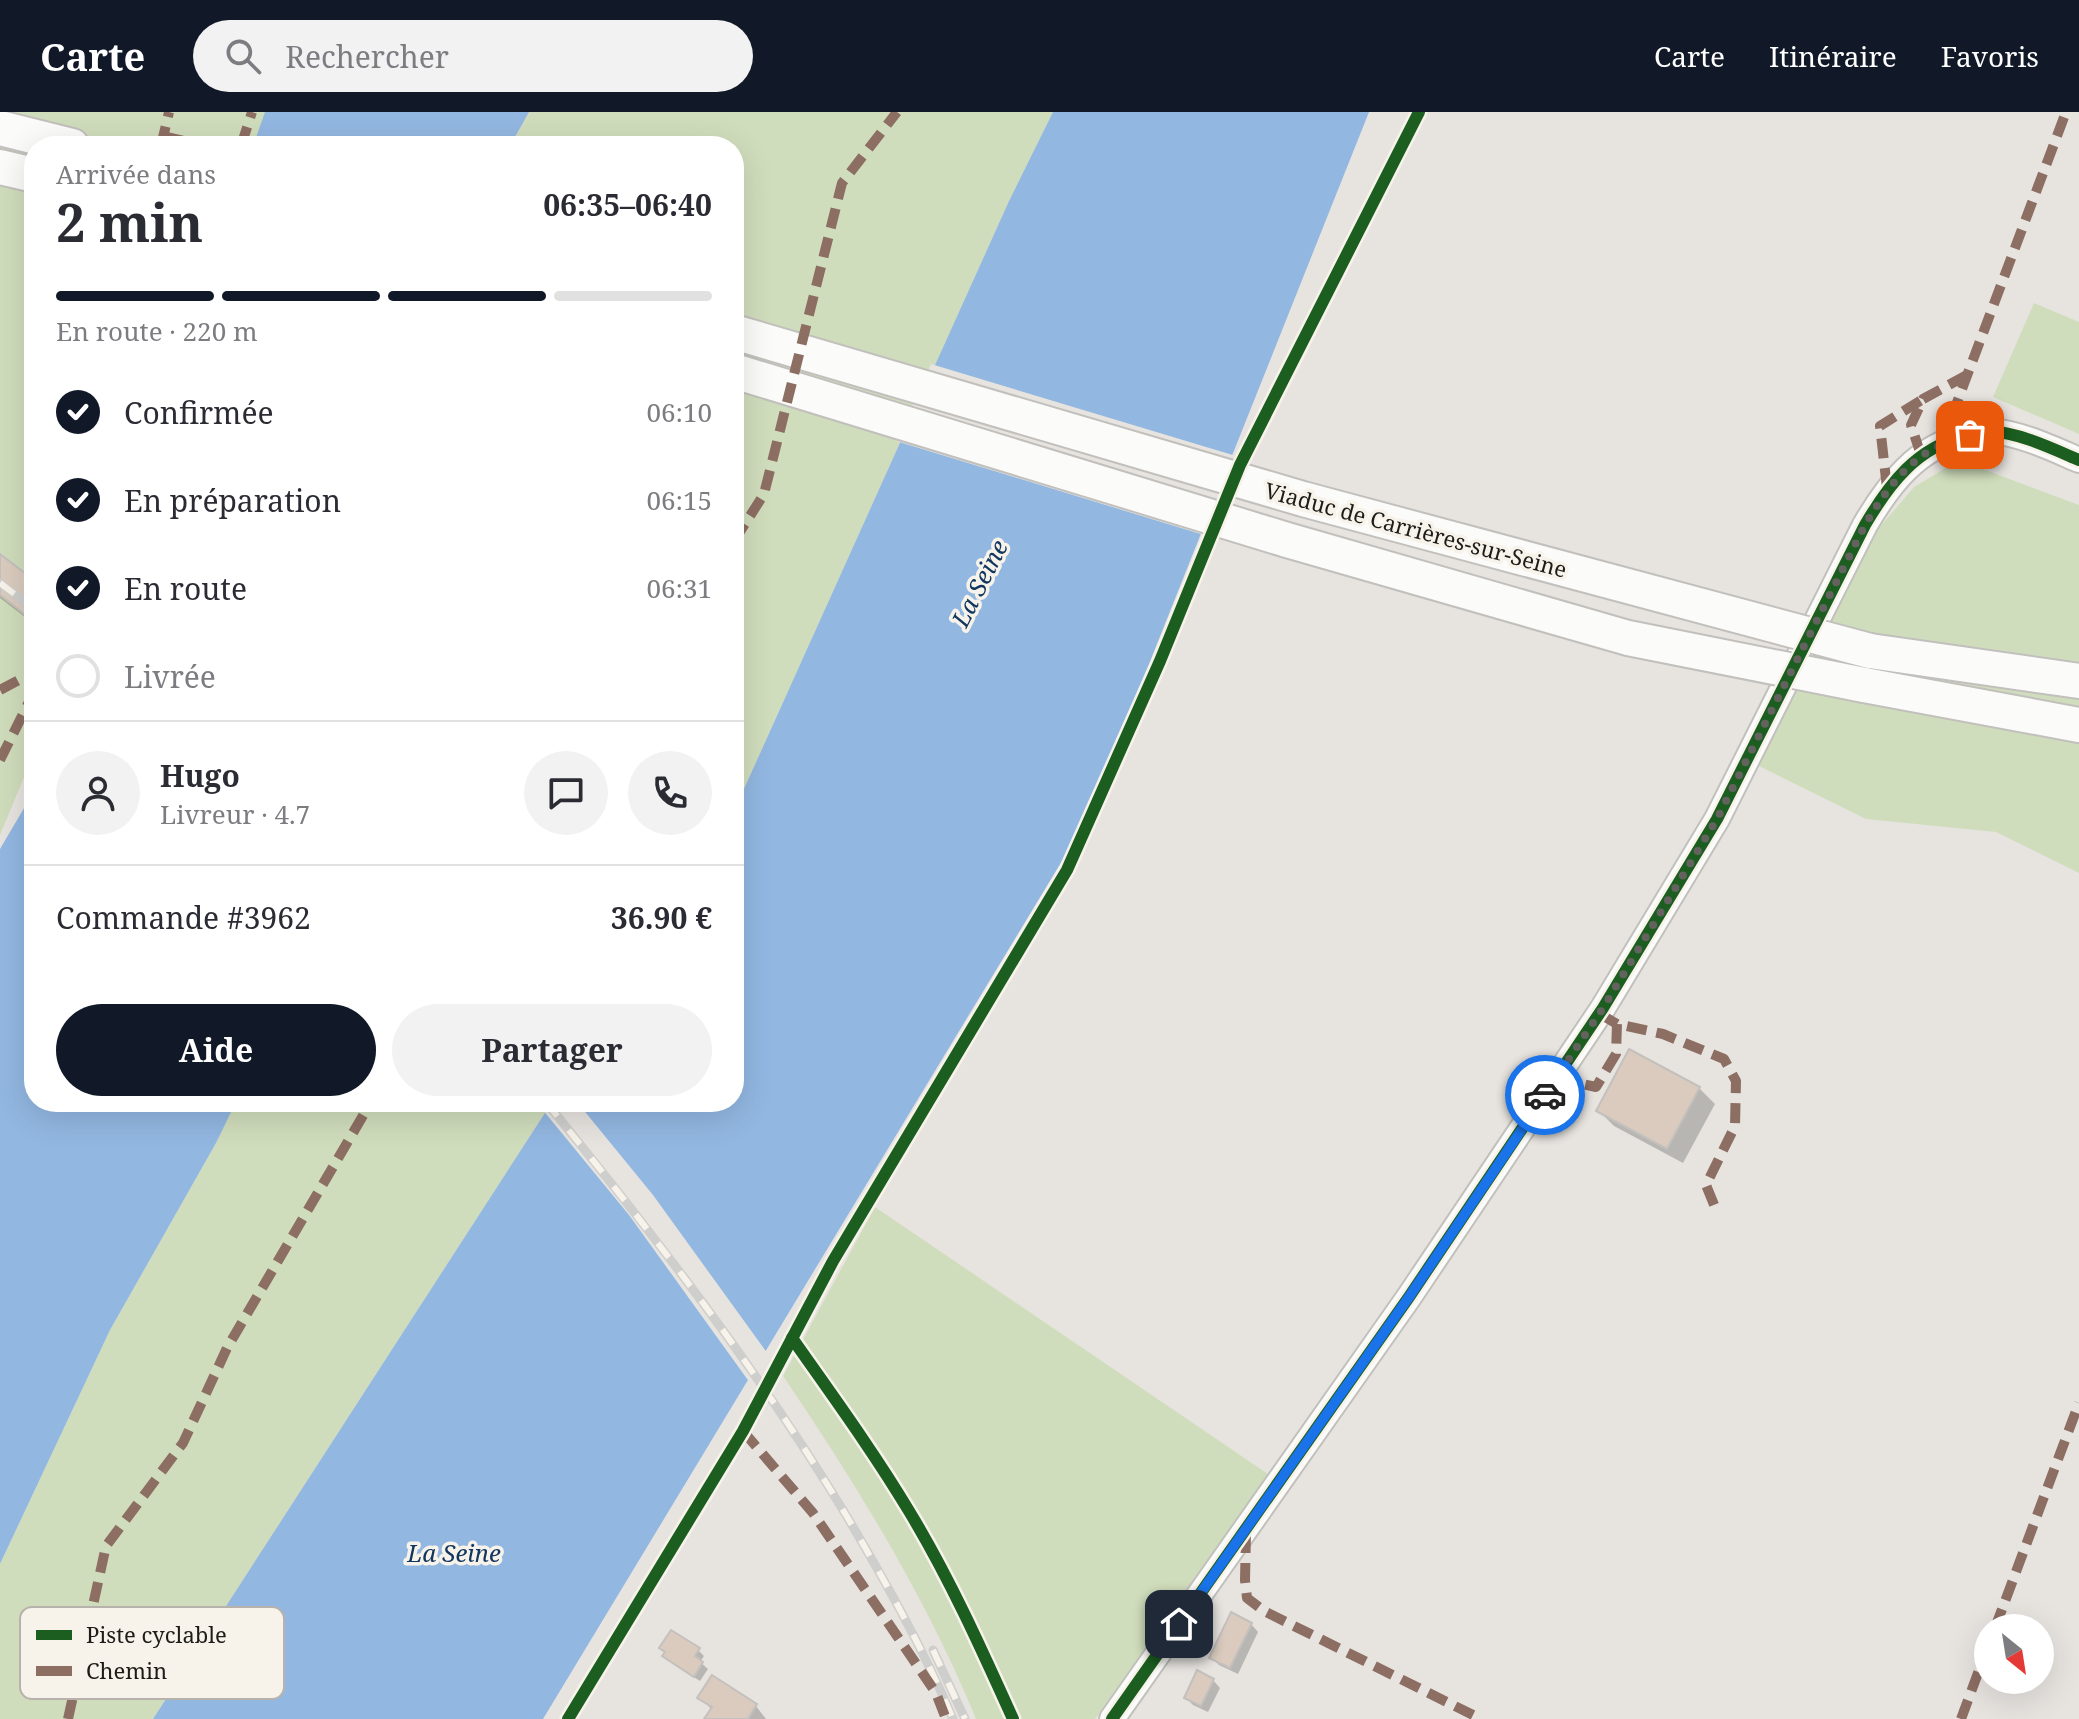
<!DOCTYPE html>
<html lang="fr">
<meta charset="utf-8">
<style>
body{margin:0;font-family:"Noto Serif",serif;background:#f2f2f3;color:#2b2b33;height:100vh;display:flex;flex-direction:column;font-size:30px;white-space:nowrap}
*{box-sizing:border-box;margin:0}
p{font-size:26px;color:#7c7c81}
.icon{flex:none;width:44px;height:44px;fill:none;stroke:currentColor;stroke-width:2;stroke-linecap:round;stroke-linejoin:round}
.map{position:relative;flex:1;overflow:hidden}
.side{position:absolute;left:24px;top:24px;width:720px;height:976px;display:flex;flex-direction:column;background:#fff;border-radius:32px;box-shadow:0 8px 32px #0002}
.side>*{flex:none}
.needle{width:52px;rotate:150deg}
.buttons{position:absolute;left:1974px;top:1502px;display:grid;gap:16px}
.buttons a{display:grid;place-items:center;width:80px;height:80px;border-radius:50%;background:#fff;box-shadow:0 8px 32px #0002;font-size:40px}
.pin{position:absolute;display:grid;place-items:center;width:68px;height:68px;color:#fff;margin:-34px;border-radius:16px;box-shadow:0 4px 12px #0006}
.courier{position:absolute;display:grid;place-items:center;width:80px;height:80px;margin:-40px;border:6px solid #1a73e8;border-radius:50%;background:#fff;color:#222;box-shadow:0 2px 10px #0007}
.overview em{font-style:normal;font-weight:700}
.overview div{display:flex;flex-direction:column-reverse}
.overview{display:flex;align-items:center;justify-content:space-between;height:136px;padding:0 32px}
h1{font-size:52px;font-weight:700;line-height:60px}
.bar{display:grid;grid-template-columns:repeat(4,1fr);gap:12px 8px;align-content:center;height:96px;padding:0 32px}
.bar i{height:10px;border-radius:6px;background:#e1e1e2}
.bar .active{background:#111827}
.bar p{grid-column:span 4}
.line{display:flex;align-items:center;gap:20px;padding:0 32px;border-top:2px solid #e1e1e2}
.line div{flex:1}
.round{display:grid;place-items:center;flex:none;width:84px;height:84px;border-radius:42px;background:#f2f2f3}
ol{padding:0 32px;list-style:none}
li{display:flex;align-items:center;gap:24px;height:88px}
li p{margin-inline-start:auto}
li .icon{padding:8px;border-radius:50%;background:#111827;color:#fff;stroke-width:4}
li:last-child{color:#7c7c81}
li i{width:44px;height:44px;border:4px solid #e1e1e2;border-radius:50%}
.action{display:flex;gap:16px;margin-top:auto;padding:16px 32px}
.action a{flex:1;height:92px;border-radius:48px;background:#111827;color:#fff;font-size:32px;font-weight:700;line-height:92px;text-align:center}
.action a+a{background:#f2f2f3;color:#2b2b33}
header{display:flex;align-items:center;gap:48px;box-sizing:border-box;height:112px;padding:0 40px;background:#111827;color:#fff}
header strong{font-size:38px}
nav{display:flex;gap:44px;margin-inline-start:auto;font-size:28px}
.search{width:560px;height:72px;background:#f2f2f3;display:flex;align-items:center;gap:20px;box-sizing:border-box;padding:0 28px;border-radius:44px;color:#7c7c81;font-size:30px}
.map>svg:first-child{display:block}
.green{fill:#d0ddbc}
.water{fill:#92b7e1}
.pier{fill:#e7e4e0}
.shadow{fill:#0003}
.building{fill:#dacbbe;stroke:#c3c0bd;stroke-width:2}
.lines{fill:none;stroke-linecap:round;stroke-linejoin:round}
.minor-casing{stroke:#c2c0bc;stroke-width:28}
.highway-casing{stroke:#c2c0bc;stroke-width:38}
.minor{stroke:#fbfbfa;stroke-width:24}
.highway{stroke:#fbfbfa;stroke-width:34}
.rail-casing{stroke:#cececc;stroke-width:9}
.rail{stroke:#f8f3ea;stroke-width:6;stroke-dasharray:18;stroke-linecap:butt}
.highway-bridge-casing{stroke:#c2c0bc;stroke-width:38;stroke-linecap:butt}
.highway-bridge{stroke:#fbfbfa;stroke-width:34}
.quiet{stroke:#8d6e63;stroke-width:10;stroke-dasharray:20 10;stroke-linecap:butt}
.cycleway-casing{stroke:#f8f3ea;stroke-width:17}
.cycleway{stroke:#1b5e20;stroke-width:12}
.done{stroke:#64625f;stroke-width:8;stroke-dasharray:0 14.4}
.route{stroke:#1a73e8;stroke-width:10}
.labels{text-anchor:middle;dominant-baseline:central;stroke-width:7;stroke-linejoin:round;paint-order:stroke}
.street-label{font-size:22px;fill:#1e1c19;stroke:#f8f3ea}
.water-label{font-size:24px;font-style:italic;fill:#113760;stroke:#f8f3ea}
.key{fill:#f8f3ea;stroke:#b7b2ab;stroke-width:2}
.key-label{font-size:22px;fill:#1e1c19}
</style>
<header>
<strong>Carte</strong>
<div class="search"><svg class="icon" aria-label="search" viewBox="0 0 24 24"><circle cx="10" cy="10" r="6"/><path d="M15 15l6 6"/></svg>Rechercher</div>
<nav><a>Carte</a><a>Itinéraire</a><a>Favoris</a></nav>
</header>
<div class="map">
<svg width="2079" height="1607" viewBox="0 0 2079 1607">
<rect width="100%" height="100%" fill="#e7e4e0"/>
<!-- green -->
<g class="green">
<path d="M0 0H267L254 34H34V641L0 723Z"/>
<path d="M529 0H1053L1009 89 734 699V34H510Z"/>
<path d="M2034 191 2079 210V322L1993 285Z"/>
<path d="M1959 348 2079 393V761L1996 720 1866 707 1757 653 1879 416 1914 375Z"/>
<path d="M236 990H552L153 1607H0V1452L110 1218 216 1031Z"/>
<path d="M875 1095 1274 1366 1095 1607H976C926 1485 856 1372 783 1264Z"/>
</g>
<!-- water -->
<g class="water">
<path d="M265 0H529L510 34H253Z"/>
<path d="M1053 0H1369L1149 552 1071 734 543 1607H153L552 990H734V699L1009 89Z"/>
<path d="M34 679V990H236L216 1031 110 1218 0 1452V737Z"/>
</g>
<!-- pier -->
<g class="pier">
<path d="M931 252 1236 344 1204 423 896 329Z"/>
<path d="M547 990H577L653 1083 765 1238 768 1242 750 1271 629 1103 542 997Z"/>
</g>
<!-- shadow -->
<g class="shadow">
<path d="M0 445 34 471V512L0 486Z"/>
<path d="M1699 976 1715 992 1683 1051 1614 1014 1598 998Z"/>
<path d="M1251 1512 1258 1520 1238 1562 1219 1553 1211 1546Z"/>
<path d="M661 1536 698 1538 704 1544 700 1550 708 1557 700 1569 670 1550Z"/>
<path d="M713 1566 756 1594 766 1607H706L712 1598 700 1585Z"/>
<path d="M1213 1568 1220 1576 1208 1600 1193 1593 1186 1586Z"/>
</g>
<!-- building -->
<g class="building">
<path d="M0 442 34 468V510L0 483Z"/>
<path d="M1629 937 1700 975 1667 1037 1596 999Z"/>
<path d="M1231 1500 1252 1511 1230 1556 1209 1546Z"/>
<path d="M671 1518 700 1536 695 1544 703 1550 694 1565 662 1544 665 1540 659 1536Z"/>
<path d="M1197 1558 1214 1567 1201 1594 1184 1586Z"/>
<path d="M712 1563 757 1592 748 1607H704L712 1595 697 1586Z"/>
</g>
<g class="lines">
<defs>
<path id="minor" d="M1112 1607 1409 1185 1603 896 1717 707 1865 413C1889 372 1917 335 1965 324 1973 323 1982 319 1990 319 2020 321 2051 336 2079 348"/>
<g id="highway">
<path d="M0 16 72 34"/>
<path d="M0 55 34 63"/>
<path d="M1870 539 2079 569"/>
<path d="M1864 573 2079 613"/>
</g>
</defs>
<!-- minor casing -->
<use href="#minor" class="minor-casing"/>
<!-- highway casing -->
<use href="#highway" class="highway-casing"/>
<!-- minor -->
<use href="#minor" class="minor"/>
<!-- highway -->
<use href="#highway" class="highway"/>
<defs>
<g id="rail">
<path d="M0 471 34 497"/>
<path d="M546 990C654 1123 757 1256 846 1403 885 1469 923 1536 953 1607"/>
<path d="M933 1538 965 1607"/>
</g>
</defs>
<!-- rail casing -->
<use href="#rail" class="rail-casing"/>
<!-- rail -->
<use href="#rail" class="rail"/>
<defs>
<g id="highway-bridge">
<path d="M734 220 1303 387 1870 539"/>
<path d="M734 259 1287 428 1628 526 1864 573"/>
</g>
</defs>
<!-- highway-bridge casing -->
<use href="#highway-bridge" class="highway-bridge-casing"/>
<!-- highway-bridge -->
<use href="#highway-bridge" class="highway-bridge"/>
<!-- quiet -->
<g class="quiet">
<path d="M163 24 206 34"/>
<path d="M161 34 169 0"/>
<path d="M241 34 252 0"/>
<path d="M1941 333 2066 0"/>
<path d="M1921 343 1911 313 1923 287 1967 263"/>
<path d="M1887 376 1880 314 1923 287"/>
<path d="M734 429 764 382 842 71 897 0"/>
<path d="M0 578 34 560"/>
<path d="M0 648 34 580"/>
<path d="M1600 902 1617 912 1663 922 1724 947 1736 969 1735 1014 1706 1073 1717 1100"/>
<path d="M1556 966 1596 975 1616 942 1617 912"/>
<path d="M743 1319 813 1401 936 1581 946 1607"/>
<path d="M1246 1421 1245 1468 1247 1486 1264 1499 1481 1607"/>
<path d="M1995 1516 2079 1291"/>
<path d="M68 1607 106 1434 183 1331 227 1236 371 990"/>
<path d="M1961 1607 1988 1534"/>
</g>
<defs>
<g id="cycleway">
<path d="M792 1226C832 1283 873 1339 909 1399 949 1465 981 1536 1013 1607"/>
<path d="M568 1607 743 1319 833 1149 1067 758 1160 549 1240 353 1419 0"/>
<path d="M1112 1607 1409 1185 1603 896 1717 707 1865 413C1889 372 1917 335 1965 324 1973 323 1982 319 1990 319 2020 321 2051 336 2079 348"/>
</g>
</defs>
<!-- cycleway casing -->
<use href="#cycleway" class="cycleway-casing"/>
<!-- cycleway -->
<use href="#cycleway" class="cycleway"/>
</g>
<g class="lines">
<!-- done -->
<path class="done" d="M1545 983 1603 896 1717 707 1865 413C1892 368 1917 335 1970 323"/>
<!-- route -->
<path class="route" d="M1179 1512 1409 1185 1545 983"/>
</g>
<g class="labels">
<!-- street labels -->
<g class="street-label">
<text transform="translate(1416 417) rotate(15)">Viaduc de Carrières-sur-Seine</text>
</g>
<!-- water labels -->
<g class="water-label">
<text transform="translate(979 471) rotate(-63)">La Seine</text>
<text x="454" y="1440">La Seine</text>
</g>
</g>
<!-- legend -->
<rect x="20" y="1495" width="264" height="92" rx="12" class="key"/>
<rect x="36" y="1518" width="36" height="10" fill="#1b5e20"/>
<rect x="36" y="1554" width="36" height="10" fill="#8d6e63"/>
<g class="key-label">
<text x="86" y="1531">Piste cyclable</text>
<text x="86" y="1567">Chemin</text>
</g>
</svg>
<div class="buttons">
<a><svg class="needle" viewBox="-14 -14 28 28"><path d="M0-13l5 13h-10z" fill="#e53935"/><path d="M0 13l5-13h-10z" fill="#7c7c81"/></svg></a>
</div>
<div class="pin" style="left:1970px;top:323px;background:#ea580c"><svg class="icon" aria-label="bag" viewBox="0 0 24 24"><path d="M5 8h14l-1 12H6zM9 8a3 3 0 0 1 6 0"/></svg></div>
<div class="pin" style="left:1179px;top:1512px;background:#1f2937"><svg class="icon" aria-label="home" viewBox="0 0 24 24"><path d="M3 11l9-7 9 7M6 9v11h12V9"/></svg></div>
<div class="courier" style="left:1545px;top:983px"><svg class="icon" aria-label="car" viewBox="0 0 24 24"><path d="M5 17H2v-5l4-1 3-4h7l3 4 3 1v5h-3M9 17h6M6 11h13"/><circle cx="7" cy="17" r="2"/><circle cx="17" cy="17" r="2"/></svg></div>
<section class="side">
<div class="overview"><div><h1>2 min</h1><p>Arrivée dans</p></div><em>06:35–06:40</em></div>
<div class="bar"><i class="active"></i><i class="active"></i><i class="active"></i><i></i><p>En route · 220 m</p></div>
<ol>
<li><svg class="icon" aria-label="check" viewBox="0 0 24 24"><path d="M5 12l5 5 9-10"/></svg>Confirmée<p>06:10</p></li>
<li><svg class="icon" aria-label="check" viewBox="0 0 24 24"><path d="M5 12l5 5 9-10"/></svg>En préparation<p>06:15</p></li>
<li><svg class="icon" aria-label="check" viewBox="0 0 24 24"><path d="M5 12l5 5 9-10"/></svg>En route<p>06:31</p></li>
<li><i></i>Livrée</li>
</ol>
<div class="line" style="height:144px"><a class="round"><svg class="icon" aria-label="person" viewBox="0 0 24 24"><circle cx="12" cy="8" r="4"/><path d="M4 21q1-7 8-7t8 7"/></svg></a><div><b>Hugo</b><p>Livreur · 4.7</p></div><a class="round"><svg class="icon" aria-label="chat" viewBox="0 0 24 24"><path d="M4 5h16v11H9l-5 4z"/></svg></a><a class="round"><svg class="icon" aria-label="phone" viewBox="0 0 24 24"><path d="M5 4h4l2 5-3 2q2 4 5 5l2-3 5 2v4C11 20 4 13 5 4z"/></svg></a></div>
<div class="line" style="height:104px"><div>Commande #3962</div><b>36.90 €</b></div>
<div class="action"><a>Aide</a><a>Partager</a></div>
</section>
</div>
